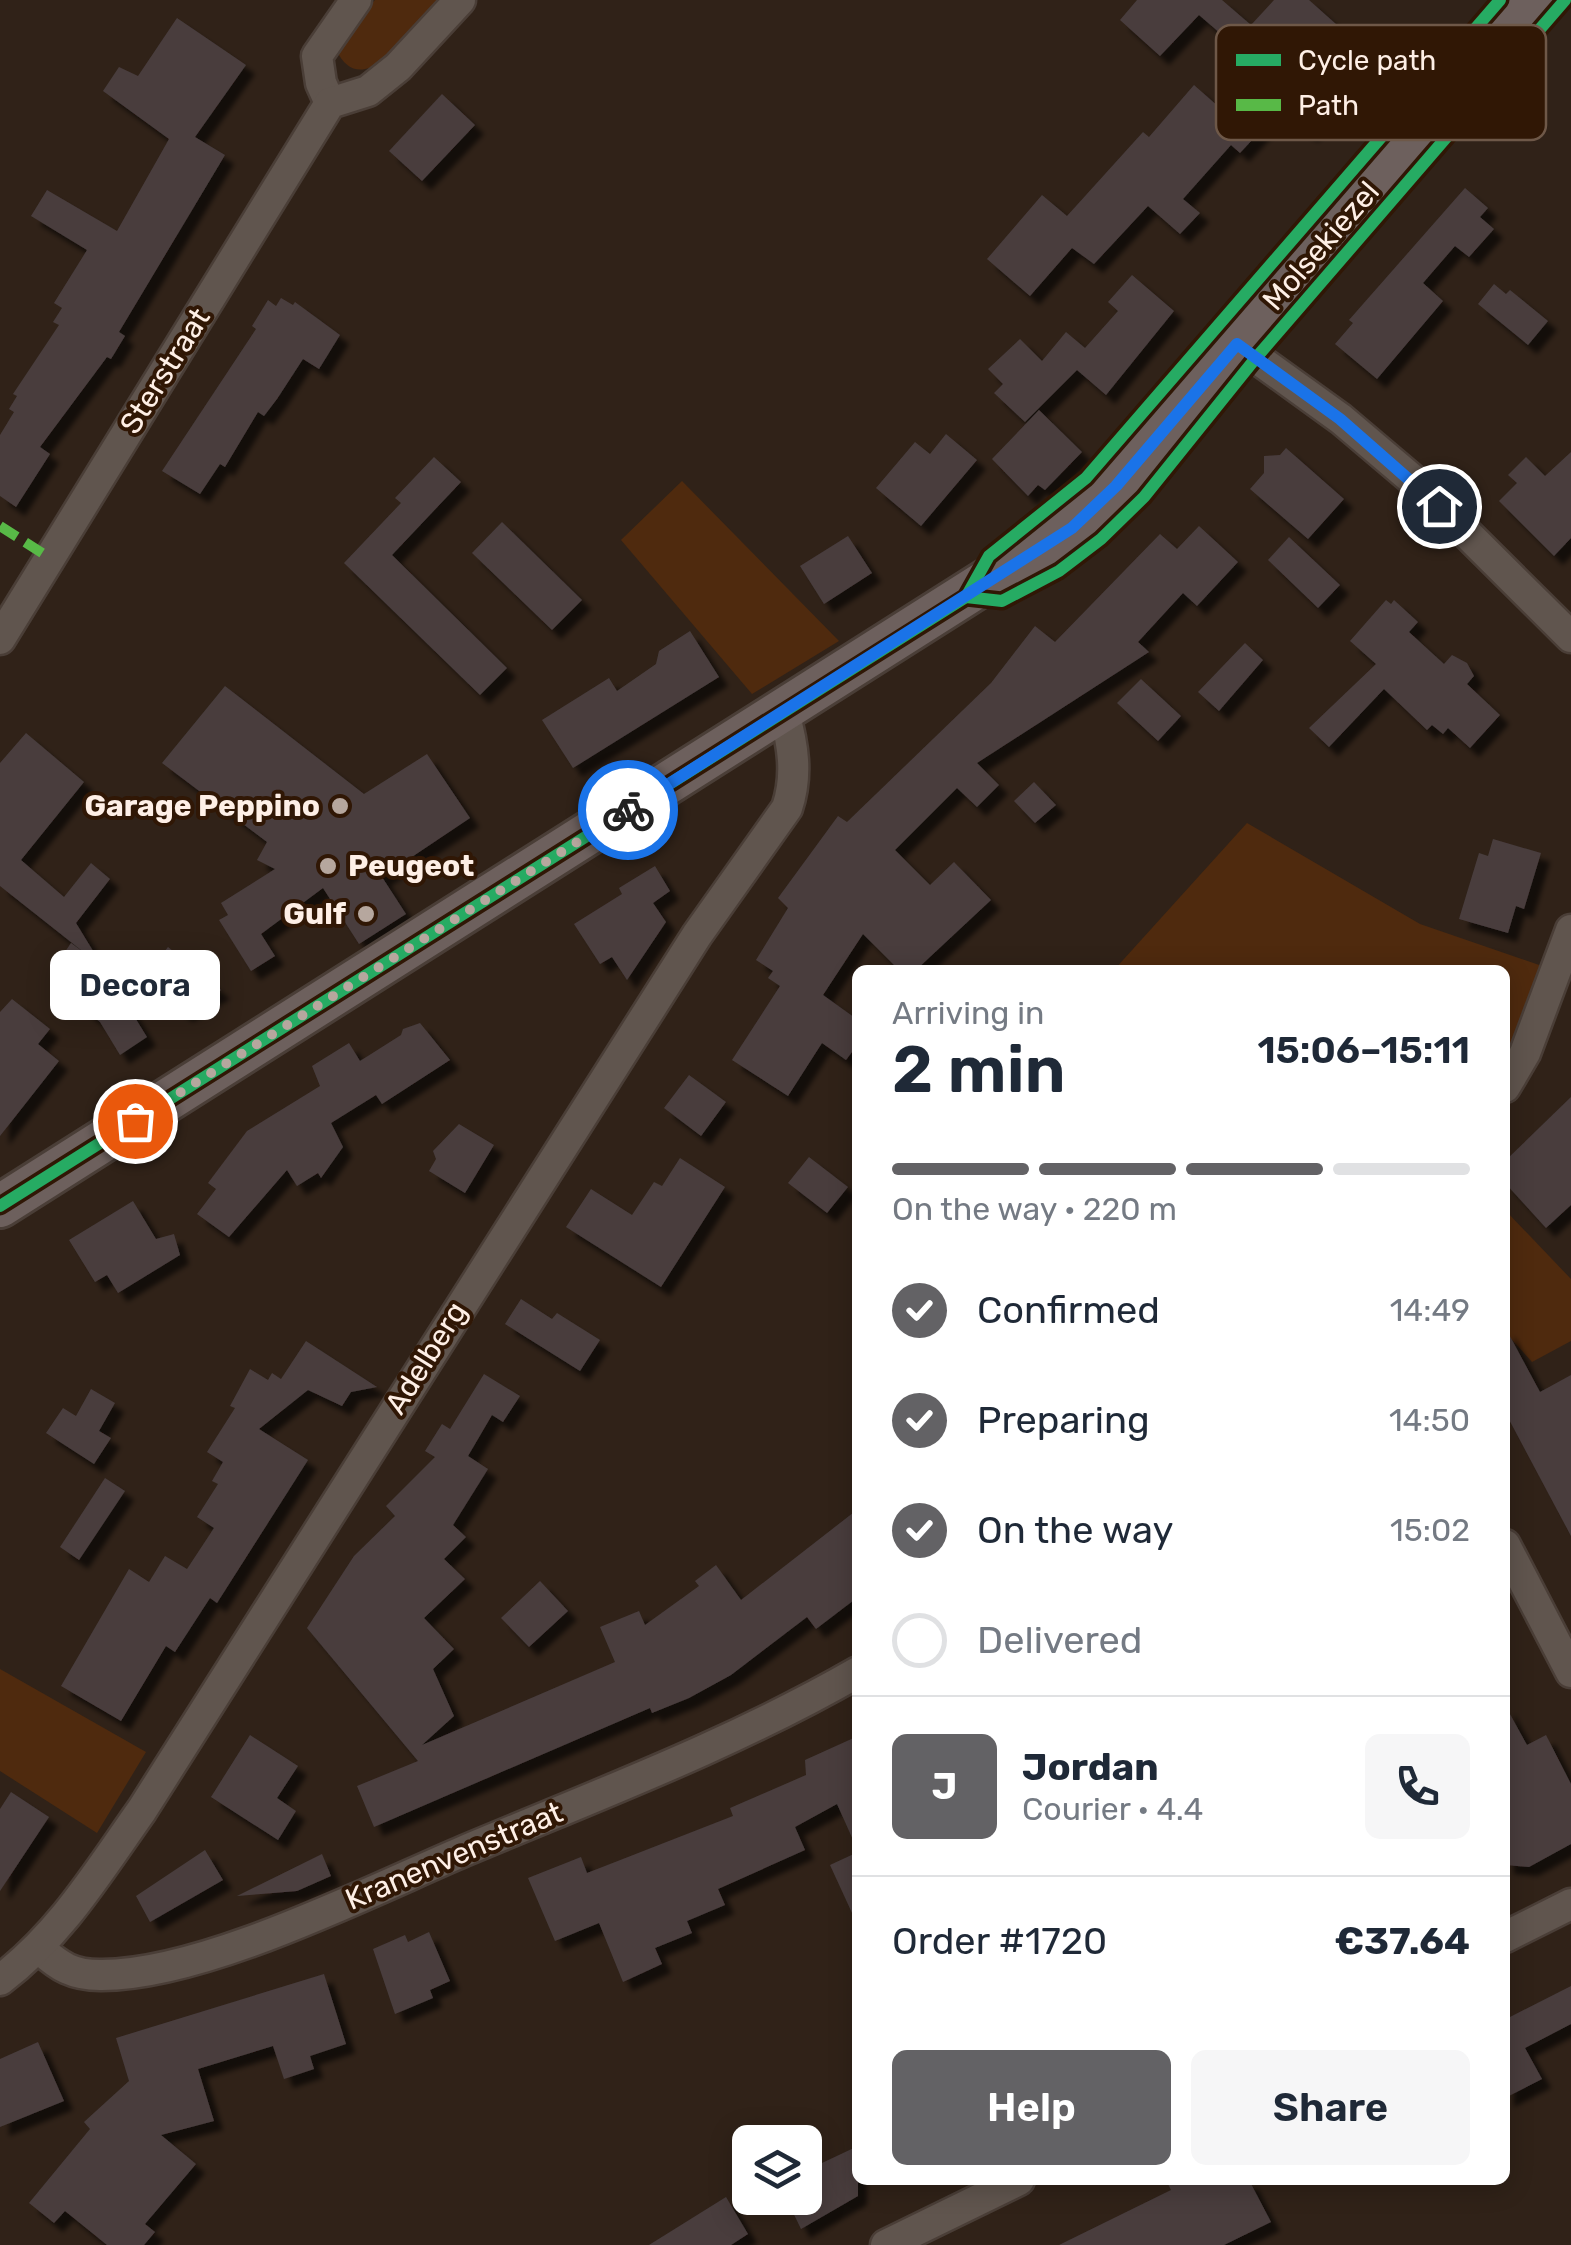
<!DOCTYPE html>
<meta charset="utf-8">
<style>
body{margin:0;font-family:Rubik,sans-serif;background:#f6f6f7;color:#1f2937;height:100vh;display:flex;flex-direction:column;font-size:38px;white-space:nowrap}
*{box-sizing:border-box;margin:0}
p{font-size:32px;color:#747a83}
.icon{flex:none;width:55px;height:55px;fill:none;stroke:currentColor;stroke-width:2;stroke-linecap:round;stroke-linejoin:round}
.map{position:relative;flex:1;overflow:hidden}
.details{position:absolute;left:852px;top:965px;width:658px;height:1220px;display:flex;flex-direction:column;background:#fff;border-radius:15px;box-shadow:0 5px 25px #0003}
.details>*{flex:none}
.controls{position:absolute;left:732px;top:2125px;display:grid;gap:20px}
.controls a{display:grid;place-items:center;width:90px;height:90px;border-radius:15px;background:#fff;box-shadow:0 5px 25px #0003;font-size:50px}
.pin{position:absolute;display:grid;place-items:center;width:85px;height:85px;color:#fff;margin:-42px;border:5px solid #fff;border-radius:50%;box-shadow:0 2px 10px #0007}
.courier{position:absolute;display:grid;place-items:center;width:100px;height:100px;margin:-50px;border:8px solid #1a73e8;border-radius:50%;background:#fff;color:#222;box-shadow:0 2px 12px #0007}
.bubble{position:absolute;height:70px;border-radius:15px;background:#fff;box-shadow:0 5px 25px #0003;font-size:32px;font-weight:600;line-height:70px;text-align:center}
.overview em{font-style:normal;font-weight:600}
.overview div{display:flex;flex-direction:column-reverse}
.overview{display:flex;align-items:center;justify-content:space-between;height:170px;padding:0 40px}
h1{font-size:65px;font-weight:600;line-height:75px}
.bar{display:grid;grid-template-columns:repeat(4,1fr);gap:15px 10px;align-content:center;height:120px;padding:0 40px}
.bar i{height:12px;border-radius:8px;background:#e0e1e3}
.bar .active{background:#636265}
.bar p{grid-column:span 4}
.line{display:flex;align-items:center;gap:25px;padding:0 40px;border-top:2px solid #e0e1e3}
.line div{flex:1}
.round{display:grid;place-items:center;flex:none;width:105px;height:105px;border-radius:15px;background:#f6f6f7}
ol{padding:0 40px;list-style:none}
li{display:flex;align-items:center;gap:30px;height:110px}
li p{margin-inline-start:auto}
li .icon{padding:10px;border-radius:50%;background:#636265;color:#fff;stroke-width:4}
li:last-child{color:#747a83}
li i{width:55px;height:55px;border:5px solid #e0e1e3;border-radius:50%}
.action{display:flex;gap:20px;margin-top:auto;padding:20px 40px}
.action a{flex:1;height:115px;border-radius:15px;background:#636265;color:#fff;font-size:40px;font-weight:600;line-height:115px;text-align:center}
.action a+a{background:#f6f6f7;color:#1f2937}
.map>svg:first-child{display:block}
.green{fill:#4f2a0e}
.building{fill:#483d3e;filter:url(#shadow)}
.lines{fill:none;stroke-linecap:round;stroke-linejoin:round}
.street-casing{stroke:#4a3e37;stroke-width:35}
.secondary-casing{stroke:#4a3e37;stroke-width:48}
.street{stroke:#60554e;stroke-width:30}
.secondary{stroke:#6d605d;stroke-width:42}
.quiet{stroke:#58b947;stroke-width:10;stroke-dasharray:20 10;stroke-linecap:butt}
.cycleway-casing{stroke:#301705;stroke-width:19}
.cycleway{stroke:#26ab63;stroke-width:12}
.done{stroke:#b6a79e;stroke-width:10;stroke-dasharray:0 18}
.route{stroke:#1a73e8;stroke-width:12}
.poi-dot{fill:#b6a79e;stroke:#301705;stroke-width:4}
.labels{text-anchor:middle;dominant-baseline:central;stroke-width:8;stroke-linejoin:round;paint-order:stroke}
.street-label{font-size:30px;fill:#feefe6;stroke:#301705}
.poi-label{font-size:30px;font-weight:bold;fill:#feefe6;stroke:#301705;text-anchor:end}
.key{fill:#301705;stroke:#6e5848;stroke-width:2.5}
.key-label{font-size:28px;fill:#feefe6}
</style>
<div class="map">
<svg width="1571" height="2245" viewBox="0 0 1571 2245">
<defs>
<filter id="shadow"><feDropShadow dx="9" dy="9" stdDeviation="2.5" flood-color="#0009"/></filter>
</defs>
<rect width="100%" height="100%" fill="#302218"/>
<!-- green -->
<g class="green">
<path d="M375 0H440C418 24 362 108 336 49L341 35Z"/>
<path d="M682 481 839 641 752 694 621 540Z"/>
<path d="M1247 823 1420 924 1545 967 1505 1055V970H1114Z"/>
<path d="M1505 1210 1571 1279V1341L1532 1362 1505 1332Z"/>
<path d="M0 1669 146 1752 97 1833 0 1771Z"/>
</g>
<!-- building -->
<g class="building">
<path d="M1137 0H1222L1251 25 1274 0H1309L1401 82 1375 111 1349 88 1309 133 1278 112 1240 153 1231 145 1183 199 1200 213 1180 234 1148 206 1094 264 1072 248 1030 296 987 259 1042 195 1067 216 1143 132 1149 137 1194 85 1228 115 1265 72 1199 15 1160 56 1120 20Z"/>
<path d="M177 18 246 65 195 137 225 155 119 332 125 336 111 359 107 357 40 447 50 454 16 507 0 496V435L14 412 9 409 17 396 13 394 59 325 53 322 62 308 54 303 87 250 31 216 47 190 117 231 169 139 103 91 119 67 138 76Z"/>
<path d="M442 94 475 125 422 181 389 151Z"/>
<path d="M1465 188 1488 208 1480 217 1494 229 1469 257 1455 246 1423 283 1443 301 1377 379 1335 344 1353 323 1349 320Z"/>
<path d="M1132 275 1174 311 1106 395 1077 370 1025 422 994 393 1003 384 988 369 1020 339 1042 361 1066 332 1085 348 1118 311 1108 302Z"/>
<path d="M1494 284 1506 294 1510 290 1548 321 1528 345 1478 304Z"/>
<path d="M281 298 293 305 295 302 340 335 319 369 303 359 277 399 264 416 258 412 225 467 220 464 200 494 162 471 256 329 252 326 268 300 276 306Z"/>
<path d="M1039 410 1082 452 1045 490 1038 485 1028 496 992 459Z"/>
<path d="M946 434 977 460 921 526 876 488 915 442 930 454Z"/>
<path d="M1286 448 1344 499 1308 539 1250 489 1264 473V456L1280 455Z"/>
<path d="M1571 452V538L1554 556 1499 501 1517 483 1508 475 1526 457 1545 476Z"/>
<path d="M434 457 461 482 392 555 507 668 480 695 344 563 401 503 395 498Z"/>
<path d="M502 522 582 600 552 630 472 553Z"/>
<path d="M1199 526 1238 562 1197 606 1183 593 1138 642 1149 652 977 763 999 785 977 807 957 788 895 850 930 885 954 862 991 900 916 970H899L863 934 823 995 858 1020V1044L846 1060 822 1043 788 1096 732 1060 780 986 768 978 773 971 756 960 788 908 778 898 838 816 847 822 991 683 1035 626 1055 642 1160 534 1177 549Z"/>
<path d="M848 536 872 573 824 604 800 566Z"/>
<path d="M1289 537 1340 585 1318 608 1268 560Z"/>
<path d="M1386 600 1391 604 1394 600 1418 622 1409 632 1444 664 1452 655 1467 663 1474 676 1467 684 1500 715 1470 748 1448 728 1443 734 1432 725 1427 730 1384 689 1329 747 1309 728 1376 664 1350 641Z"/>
<path d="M690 631 719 677 573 768 542 720 609 678 617 691 656 664 659 651Z"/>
<path d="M1245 643 1263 660 1219 711 1198 692Z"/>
<path d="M1141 679 1181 716 1158 741 1117 703Z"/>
<path d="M225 686 364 794 427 754 470 818 382 877 406 914 359 944 323 888 261 934 275 956 251 971 219 920 228 915 221 903 275 869 257 860 267 842 162 763Z"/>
<path d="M26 733 84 782 21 860 64 897 91 863 110 879 76 923 98 959 82 985 56 965 71 943 86 954 0 886V763Z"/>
<path d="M1034 782 1056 805 1035 823 1014 801Z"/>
<path d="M1493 839 1541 853 1524 909 1516 906 1508 933 1459 919 1479 853 1488 856Z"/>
<path d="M655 866 670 891 653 903 666 922 627 980 612 957 600 964 574 924 622 894 619 888Z"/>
<path d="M168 947 221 990 184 1013 142 980Z"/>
<path d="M102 977 118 990 147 1037 120 1055 100 1022 79 1005Z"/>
<path d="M12 999 50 1029 38 1044 59 1061 0 1136V1012Z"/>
<path d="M420 1023 450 1060 382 1104 376 1095 331 1123 343 1147 321 1178 318 1173 297 1186 287 1170 229 1237 197 1214 216 1189 208 1183 247 1131 320 1086 312 1066 349 1043 360 1061 401 1035 403 1029Z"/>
<path d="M689 1075 726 1102 701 1136 664 1108Z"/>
<path d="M1571 1097V1205L1546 1228 1505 1183V1161Z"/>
<path d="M459 1124 494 1145 465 1193 429 1171 436 1159 433 1151Z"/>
<path d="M809 1157 848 1187 827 1213 788 1183Z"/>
<path d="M680 1158 725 1187 661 1287 566 1227 591 1189 632 1215 654 1182 662 1186Z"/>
<path d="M133 1201 156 1239 174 1234 180 1255 118 1293 107 1275 95 1282 69 1240Z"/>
<path d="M521 1299 552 1319 557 1313 600 1340 580 1371 505 1324Z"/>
<path d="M1505 1327 1540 1392 1571 1375V1536L1505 1412Z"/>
<path d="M306 1341 377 1387 351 1392 342 1406 308 1390 259 1429 308 1460 217 1603 210 1598 175 1652 166 1646 121 1721 61 1686 129 1569 149 1582 165 1556 187 1569 214 1528 197 1517 218 1484 212 1481 223 1462 207 1452 235 1408 230 1406 250 1369 268 1380 272 1373 281 1379Z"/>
<path d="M484 1374 520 1396 503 1422 492 1415 468 1456 488 1469 453 1525 466 1537 444 1559 465 1579 424 1618 454 1649 433 1669 454 1716 422 1745 615 1662 600 1627 639 1611 645 1625 699 1586 695 1581 716 1565 741 1600 858 1509V1597L816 1629 807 1617 731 1675 689 1698 652 1713 650 1708 374 1827 357 1786 418 1761 307 1628 354 1556 395 1516 386 1506 435 1457 425 1451 442 1424 450 1429Z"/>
<path d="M91 1389 115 1403 99 1431 111 1438 94 1464 46 1433 63 1408 76 1416Z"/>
<path d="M105 1478 125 1491 79 1560 60 1547Z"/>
<path d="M540 1581 568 1611 529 1647 501 1618Z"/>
<path d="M1505 1705 1527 1745 1546 1735 1571 1784V1844L1529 1867 1505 1865Z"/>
<path d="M250 1735 298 1766 277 1798 296 1811 278 1840 211 1797Z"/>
<path d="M858 1736V1851L837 1804 795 1827 805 1850 718 1889 725 1905 687 1921 692 1933 655 1948 662 1964 623 1982 599 1923 555 1941 528 1878 581 1857 587 1873 733 1816 730 1808 806 1775 805 1760Z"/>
<path d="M11 1792 49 1817 0 1891V1809Z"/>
<path d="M205 1850 223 1880 150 1922 136 1896Z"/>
<path d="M858 1852V1926L830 1865Z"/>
<path d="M322 1854 331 1876 297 1891 237 1896Z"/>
<path d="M429 1932 450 1981 430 1990 433 1998 395 2014 373 1949 405 1935 408 1942Z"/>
<path d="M324 1974 346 2044 310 2056 314 2069 284 2079 273 2046 198 2069 214 2121 161 2135 196 2164 145 2224 155 2232 144 2245H107L65 2211 54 2223 29 2203 90 2129 84 2122 129 2081 116 2038Z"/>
<path d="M1571 1986V2024L1525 2048 1542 2079 1505 2098V2008L1510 2017Z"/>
<path d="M38 2042 64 2101 0 2127V2059Z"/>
<path d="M858 2146V2196L801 2229 786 2198H805V2171Z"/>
<path d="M1166 2180H1249L1271 2222 1224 2245H1059L1171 2190Z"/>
<path d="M726 2197 748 2234 731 2245H649Z"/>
</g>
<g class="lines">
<defs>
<g id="street">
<path d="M330 103 321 83 317 56 356 0"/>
<path d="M1237 344 1341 419 1413 480 1571 637"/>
<path d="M0 639 330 103 368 91 398 67 460 0"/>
<path d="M1505 1087 1525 1053 1571 930"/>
<path d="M1505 1545 1571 1672"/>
<path d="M1505 1937 1571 1904"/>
<path d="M40 1949C60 1967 73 1975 100 1975 202 1976 368 1892 464 1851 597 1795 733 1744 858 1672"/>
<path d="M0 1980C61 1934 98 1872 142 1810L697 935 787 808C798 775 793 745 784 712"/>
<path d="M886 2245 1019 2180"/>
</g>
<path id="secondary" d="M0 1206 1072 527 1115 486 1532 0"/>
</defs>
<!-- street casing -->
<use href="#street" class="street-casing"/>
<!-- secondary casing -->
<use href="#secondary" class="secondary-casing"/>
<!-- street -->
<use href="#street" class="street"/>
<!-- secondary -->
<use href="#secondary" class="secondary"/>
<!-- quiet -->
<path class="quiet" d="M0 526 50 558"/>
<defs>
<g id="cycleway">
<path d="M966 597 1002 601 1059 571 1101 539 1144 497 1255 359 1565 0"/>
<path d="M0 1206 966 597 989 556 1086 478 1500 0"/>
</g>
</defs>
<!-- cycleway casing -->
<use href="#cycleway" class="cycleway-casing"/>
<!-- cycleway -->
<use href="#cycleway" class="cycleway"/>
</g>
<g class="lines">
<!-- done -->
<path class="done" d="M135 1121 628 810"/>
<!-- route -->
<path class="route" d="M628 810 1072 528 1116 486 1237 344 1340 419 1439 506"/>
</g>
<!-- markers -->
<g class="poi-dot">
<circle cx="340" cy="806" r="10"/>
<circle cx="328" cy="866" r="10"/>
<circle cx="366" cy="914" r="10"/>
</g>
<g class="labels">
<!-- street labels -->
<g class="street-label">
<text transform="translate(1321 246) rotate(-49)">Molsekiezel</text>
<text transform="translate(165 371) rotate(-58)">Sterstraat</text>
<text transform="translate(426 1358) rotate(-58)">Adelberg</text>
<text transform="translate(454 1856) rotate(-23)">Kranenvenstraat</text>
</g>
<!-- poi labels -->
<g class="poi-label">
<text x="320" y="806">Garage Peppino</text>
<text x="348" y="866" text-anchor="start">Peugeot</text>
<text x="346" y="914">Gulf</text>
</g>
</g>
<!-- legend -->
<rect x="1216" y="25" width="330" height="115" rx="15" class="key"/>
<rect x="1236" y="54" width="45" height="12" fill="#26ab63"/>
<rect x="1236" y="99" width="45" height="12" fill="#58b947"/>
<g class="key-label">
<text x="1298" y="70">Cycle path</text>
<text x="1298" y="115">Path</text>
</g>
</svg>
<div class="controls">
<a><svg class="icon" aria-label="layers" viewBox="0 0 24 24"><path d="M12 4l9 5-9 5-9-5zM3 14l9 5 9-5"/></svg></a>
</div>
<div class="pin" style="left:135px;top:1121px;background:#ea580c"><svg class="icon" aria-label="bag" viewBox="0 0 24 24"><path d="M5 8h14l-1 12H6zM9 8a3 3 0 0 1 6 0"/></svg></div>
<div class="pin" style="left:1439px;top:506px;background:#1f2937"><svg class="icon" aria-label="home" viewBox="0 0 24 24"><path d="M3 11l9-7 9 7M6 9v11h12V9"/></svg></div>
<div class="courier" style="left:628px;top:810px"><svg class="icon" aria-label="bike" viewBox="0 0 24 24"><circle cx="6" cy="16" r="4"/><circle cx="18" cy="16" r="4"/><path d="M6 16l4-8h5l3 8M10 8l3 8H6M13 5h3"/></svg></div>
<div class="bubble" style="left:50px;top:950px;width:170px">Decora</div>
<section class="details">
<div class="overview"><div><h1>2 min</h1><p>Arriving in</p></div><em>15:06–15:11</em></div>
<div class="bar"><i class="active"></i><i class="active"></i><i class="active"></i><i></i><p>On the way · 220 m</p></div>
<ol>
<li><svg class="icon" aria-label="check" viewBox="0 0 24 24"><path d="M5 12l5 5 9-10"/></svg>Confirmed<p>14:49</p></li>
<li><svg class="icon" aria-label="check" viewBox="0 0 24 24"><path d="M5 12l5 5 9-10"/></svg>Preparing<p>14:50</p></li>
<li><svg class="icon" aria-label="check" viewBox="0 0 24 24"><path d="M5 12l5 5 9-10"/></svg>On the way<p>15:02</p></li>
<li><i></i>Delivered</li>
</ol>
<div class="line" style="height:180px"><b class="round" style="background:#636265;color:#fff">J</b><div><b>Jordan</b><p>Courier · 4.4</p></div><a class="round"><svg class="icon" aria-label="phone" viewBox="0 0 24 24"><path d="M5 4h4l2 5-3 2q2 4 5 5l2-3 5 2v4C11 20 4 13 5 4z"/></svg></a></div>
<div class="line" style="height:130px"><div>Order #1720</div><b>€37.64</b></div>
<div class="action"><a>Help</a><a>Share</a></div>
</section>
</div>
